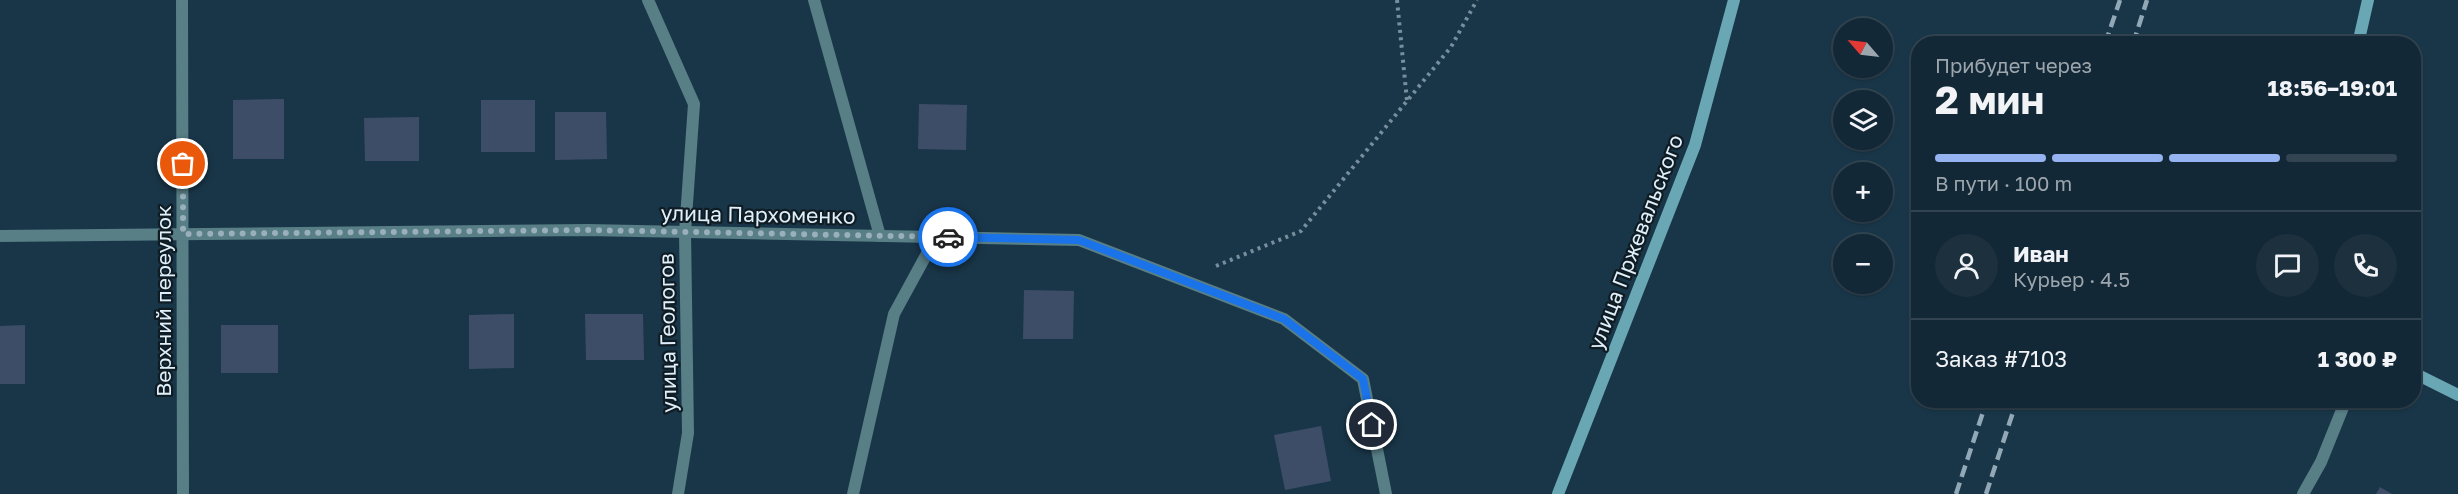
<!DOCTYPE html>
<html lang="ru">
<meta charset="utf-8">
<style>
body{margin:0;font-family:"Golos Text",sans-serif;background:#1c303e;color:#f1f3f6;height:100vh;display:flex;flex-direction:column;font-size:22px;white-space:nowrap}
*{box-sizing:border-box;margin:0}
p{font-size:20px;color:#9da6ad}
.icon{flex:none;width:33px;height:33px;fill:none;stroke:currentColor;stroke-width:2;stroke-linecap:round;stroke-linejoin:round}
.map{position:relative;flex:1;overflow:hidden}
.panel{position:absolute;left:1911px;top:36px;width:510px;height:372px;display:flex;flex-direction:column;background:#132836;border-radius:24px;box-shadow:0 2px 4px #0004,0 0 0 2px #324451}
.panel>*{flex:none}
.needle{width:39px;rotate:298deg}
.tools{position:absolute;left:1833px;top:18px;display:grid;gap:12px}
.tools a{display:grid;place-items:center;width:60px;height:60px;border-radius:50%;background:#132836;box-shadow:0 2px 4px #0004,0 0 0 2px #324451;font-size:30px}
.pin{position:absolute;display:grid;place-items:center;width:51px;height:51px;color:#fff;margin:-26px;border:3px solid #fff;border-radius:50%;box-shadow:0 2px 6px #0007}
.courier{position:absolute;display:grid;place-items:center;width:60px;height:60px;margin:-30px;border:4px solid #1a73e8;border-radius:50%;background:#fff;color:#222;box-shadow:0 2px 8px #0007}
.summary em{font-style:normal;font-weight:700}
.summary div{display:flex;flex-direction:column-reverse}
.summary{display:flex;align-items:center;justify-content:space-between;height:102px;padding:0 24px}
h1{font-size:39px;font-weight:700;line-height:45px}
.bar{display:grid;grid-template-columns:repeat(4,1fr);gap:9px 6px;align-content:center;height:72px;padding:0 24px}
.bar i{height:8px;border-radius:4px;background:#324451}
.bar .on{background:#95b2f1}
.bar p{grid-column:span 4}
.line{display:flex;align-items:center;gap:15px;padding:0 24px;border-top:2px solid #324451}
.line div{flex:1}
.round{display:grid;place-items:center;flex:none;width:63px;height:63px;border-radius:32px;background:#1c303e}
.map>svg:first-child{display:block}
.building{fill:#3e4d67}
.lines{fill:none;stroke-linecap:round;stroke-linejoin:round}
.path{stroke:#778e9d;stroke-width:4;stroke-dasharray:3 4.5;stroke-linecap:butt}
.lane{stroke:#587e86;stroke-width:12}
.street{stroke:#587e86;stroke-width:12}
.secondary{stroke:#6aa7b5;stroke-width:12}
.rail{stroke:#92a8b6;stroke-width:4.5;stroke-dasharray:12 6;stroke-linecap:butt}
.done{stroke:#9aafbc;stroke-width:6;stroke-dasharray:0 10.8}
.route{stroke:#1a73e8;stroke-width:8}
.labels{text-anchor:middle;dominant-baseline:central;stroke-width:4.5;stroke-linejoin:round;paint-order:stroke}
.street-label{font-size:21px;fill:#dff0fb;stroke:#101c24}
</style>
<div class="map">
<svg width="2458" height="494" viewBox="0 0 2458 494">
<rect width="100%" height="100%" fill="#193648"/>
<!-- building -->
<g class="building">
<path d="M284 99V159H233V100Z"/>
<rect x="481" y="100" width="54" height="52"/>
<path d="M919 104 967 105 966 150 918 149Z"/>
<path d="M555 112H606L607 159 555 160Z"/>
<path d="M419 117V161H365L364 118Z"/>
<path d="M1024 290 1074 291 1073 339H1023Z"/>
<path d="M514 314V368L469 369V315Z"/>
<path d="M585 314H643L644 360H586Z"/>
<path d="M25 325V384H0V326Z"/>
<rect x="221" y="325" width="57" height="48"/>
<path d="M1321 426 1331 481 1285 490 1274 435Z"/>
<path d="M2380 487 2392 494H2376Z"/>
</g>
<g class="lines">
<!-- path -->
<g class="path">
<path d="M1397 0 1407 101"/>
<path d="M1216 266 1301 231 1451 47 1477 0"/>
</g>
<!-- lane -->
<g class="lane">
<path d="M814 0 880 236"/>
<path d="M853 494 894 314 936 237"/>
<path d="M2303 494 2321 462 2346 400"/>
</g>
<!-- street -->
<g class="street">
<path d="M182 0 183 494"/>
<path d="M648 0 694 104 685 232 688 433 678 494"/>
<path d="M0 236 587 230 1079 240 1284 319 1363 379 1386 494"/>
</g>
<!-- secondary -->
<g class="secondary">
<path d="M2358 44 2368 0"/>
<path d="M2414 373 2458 395"/>
<path d="M1558 494 1695 145 1734 0"/>
</g>
<!-- rail -->
<g class="rail">
<path d="M2105 44 2120 0"/>
<path d="M2133 44 2147 0"/>
<path d="M1956 494 1987 400"/>
<path d="M1986 494 2017 400"/>
</g>
</g>
<g class="lines">
<!-- done -->
<path class="done" d="M183 164V234L587 230 948 237"/>
<!-- route -->
<path class="route" d="M948 237 1079 240 1284 319 1363 379 1372 425"/>
</g>
<g class="labels">
<!-- street labels -->
<g class="street-label">
<text transform="translate(758 214) rotate(1)">улица Пархоменко</text>
<text transform="translate(1635 242) rotate(-69)">улица Пржевальского</text>
<text transform="translate(163 301) rotate(-90)">Верхний переулок</text>
<text transform="translate(667 333) rotate(-91)">улица Геологов</text>
</g>
</g>
</svg>
<div class="tools">
<a><svg class="needle" viewBox="-14 -14 28 28"><path d="M0-13l5 13h-10z" fill="#e53935"/><path d="M0 13l5-13h-10z" fill="#9da6ad"/></svg></a>
<a><svg class="icon" aria-label="layers" viewBox="0 0 24 24"><path d="M12 4l9 5-9 5-9-5zM3 14l9 5 9-5"/></svg></a>
<a>+</a>
<a>−</a>
</div>
<div class="pin" style="left:183px;top:164px;background:#ea580c"><svg class="icon" aria-label="bag" viewBox="0 0 24 24"><path d="M5 8h14l-1 12H6zM9 8a3 3 0 0 1 6 0"/></svg></div>
<div class="pin" style="left:1372px;top:425px;background:#1f2937"><svg class="icon" aria-label="home" viewBox="0 0 24 24"><path d="M3 11l9-7 9 7M6 9v11h12V9"/></svg></div>
<div class="courier" style="left:948px;top:237px"><svg class="icon" aria-label="car" viewBox="0 0 24 24"><path d="M5 17H2v-5l4-1 3-4h7l3 4 3 1v5h-3M9 17h6M6 11h13"/><circle cx="7" cy="17" r="2"/><circle cx="17" cy="17" r="2"/></svg></div>
<section class="panel">
<div class="summary"><div><h1>2 мин</h1><p>Прибудет через</p></div><em>18:56–19:01</em></div>
<div class="bar"><i class="on"></i><i class="on"></i><i class="on"></i><i></i><p>В пути · 100 m</p></div>
<div class="line" style="height:108px"><a class="round"><svg class="icon" aria-label="person" viewBox="0 0 24 24"><circle cx="12" cy="8" r="4"/><path d="M4 21q1-7 8-7t8 7"/></svg></a><div><b>Иван</b><p>Курьер · 4.5</p></div><a class="round"><svg class="icon" aria-label="chat" viewBox="0 0 24 24"><path d="M4 5h16v11H9l-5 4z"/></svg></a><a class="round"><svg class="icon" aria-label="phone" viewBox="0 0 24 24"><path d="M5 4h4l2 5-3 2q2 4 5 5l2-3 5 2v4C11 20 4 13 5 4z"/></svg></a></div>
<div class="line" style="height:78px"><div>Заказ #7103</div><b>1 300 ₽</b></div>
</section>
</div>
